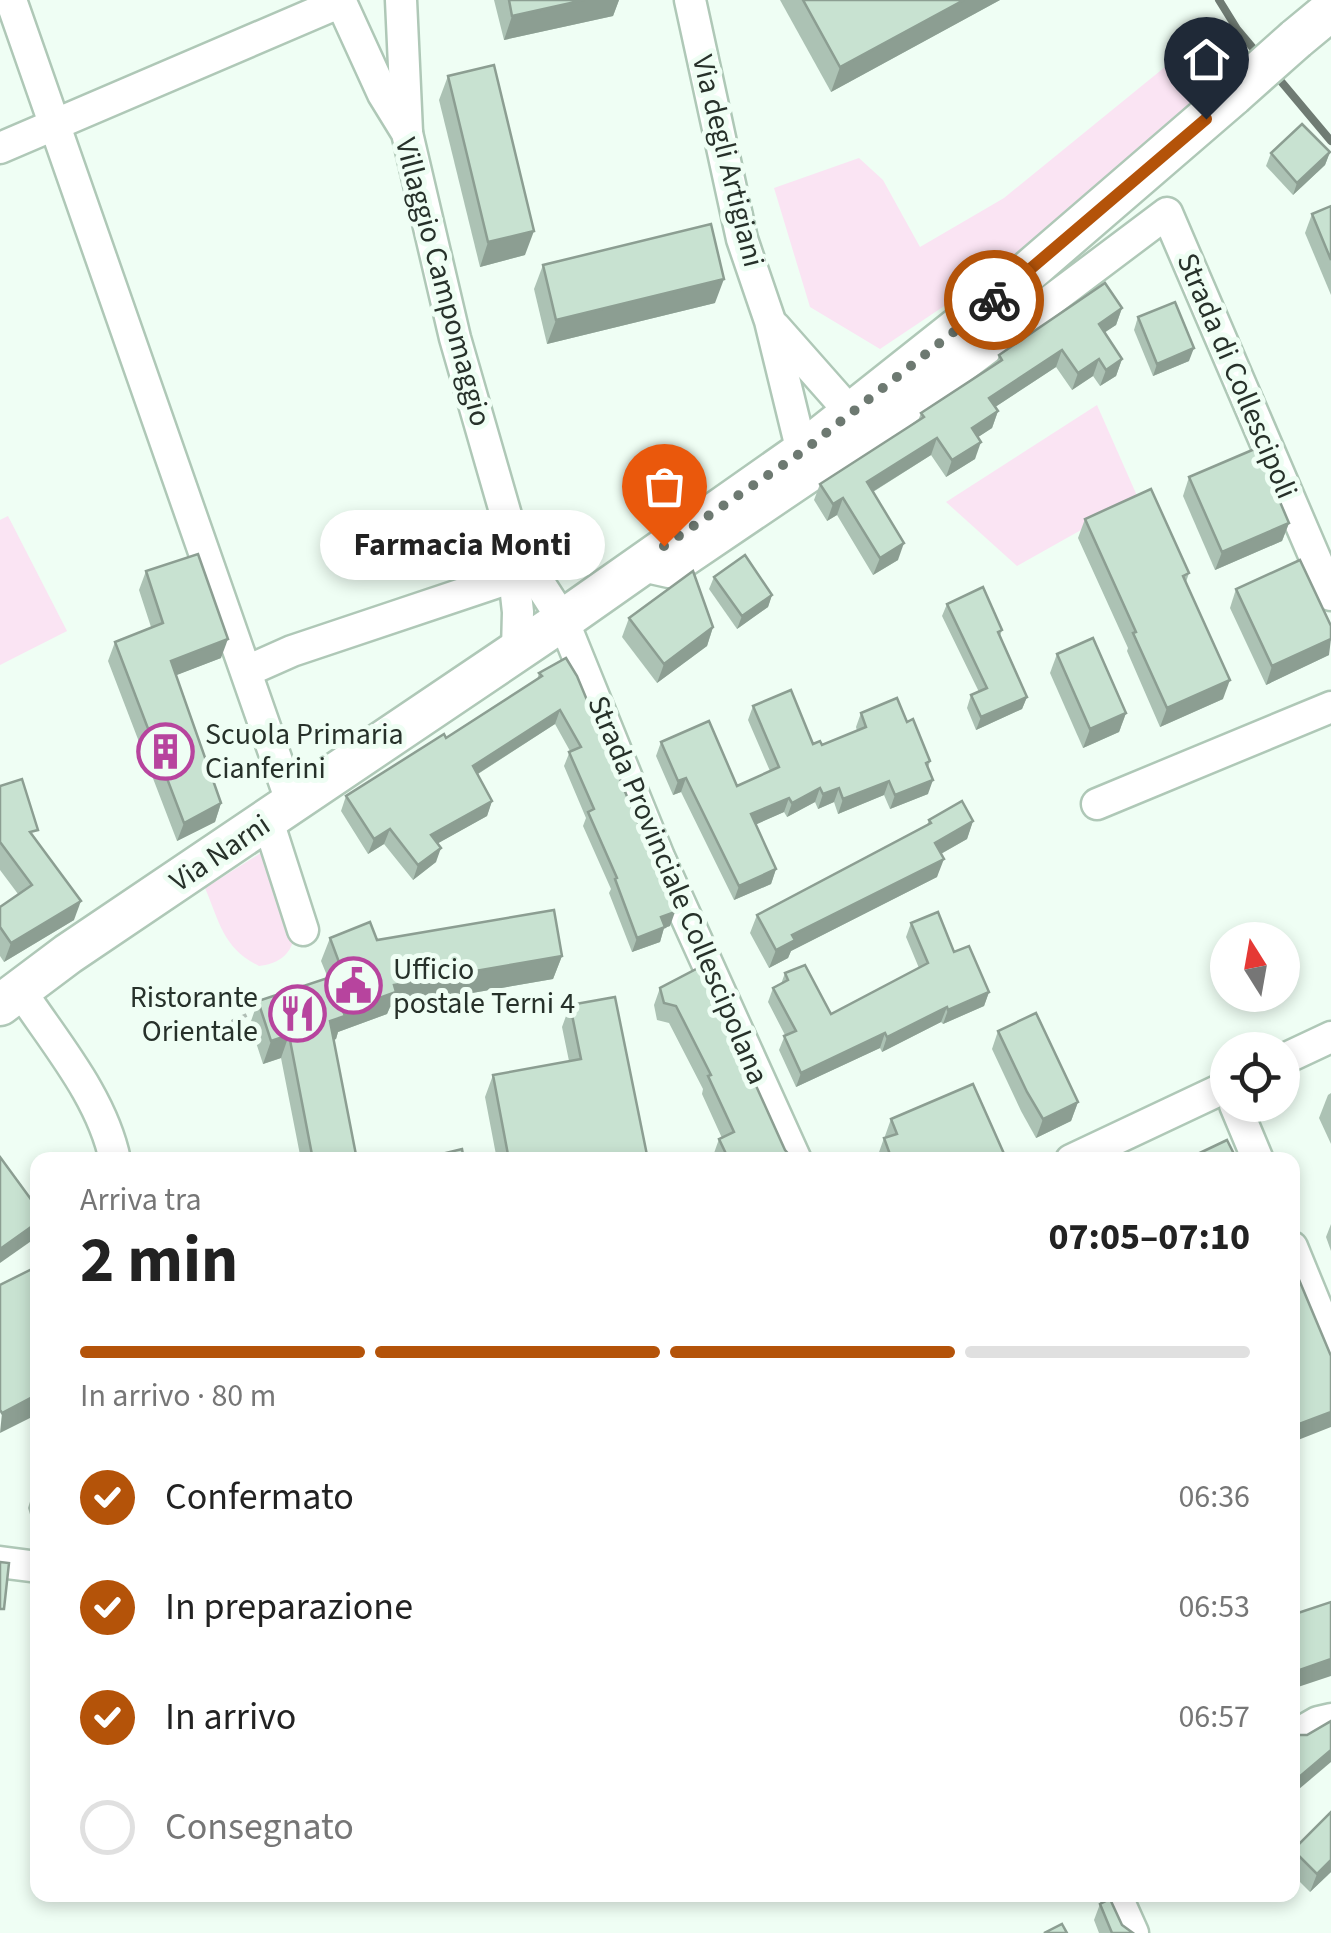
<!DOCTYPE html>
<html lang="it">
<meta charset="utf-8">
<style>
body{margin:0;font-family:"Source Sans 3",sans-serif;background:#f2f2f2;color:#222;height:100vh;display:flex;flex-direction:column;font-size:38px;white-space:nowrap}
*{box-sizing:border-box;margin:0}
p{font-size:32px;color:#767676}
.icon{flex:none;width:55px;height:55px;fill:none;stroke:currentColor;stroke-width:2;stroke-linecap:round;stroke-linejoin:round}
.map{position:relative;flex:1;overflow:hidden}
.drawer{position:absolute;left:30px;top:1152px;width:1270px;height:750px;display:flex;flex-direction:column;background:#fff;border-radius:20px;box-shadow:0 5px 15px #0003}
.drawer>*{flex:none}
.needle{width:65px;rotate:349deg}
.buttons{position:absolute;left:1210px;top:922px;display:grid;gap:20px}
.buttons a{display:grid;place-items:center;width:90px;height:90px;border-radius:50%;background:#fff;box-shadow:0 5px 15px #0003;font-size:50px}
.pin{position:absolute;display:grid;place-items:center;width:85px;height:85px;color:#fff;margin:-102px -42px;border-radius:50% 50% 50% 0;rotate:-45deg;box-shadow:0 0 10px #0007}
.pin .icon{rotate:45deg}
.courier{position:absolute;display:grid;place-items:center;width:100px;height:100px;margin:-50px;border:8px solid #b45309;border-radius:50%;background:#fff;color:#222;box-shadow:0 2px 12px #0007}
.bubble{position:absolute;height:70px;border-radius:35px;background:#fff;box-shadow:0 5px 15px #0003;font-size:32px;font-weight:700;line-height:70px;text-align:center}
.overview em{font-style:normal;font-weight:700}
.overview div{display:flex;flex-direction:column-reverse}
.overview{display:flex;align-items:center;justify-content:space-between;height:170px;padding:0 50px}
h1{font-size:65px;font-weight:700;line-height:75px}
.bar{display:grid;grid-template-columns:repeat(4,1fr);gap:15px 10px;align-content:center;height:120px;padding:0 50px}
.bar i{height:12px;border-radius:8px;background:#e0e0e0}
.bar .active{background:#b45309}
.bar p{grid-column:span 4}
ol{padding:0 50px;list-style:none}
li{display:flex;align-items:center;gap:30px;height:110px}
li p{margin-inline-start:auto}
li .icon{padding:10px;border-radius:50%;background:#b45309;color:#fff;stroke-width:4}
li:last-child{color:#767676}
li i{width:55px;height:55px;border:5px solid #e0e0e0;border-radius:50%}
.map>svg:first-child{display:block}
.green{fill:#fae4f3}
.lines{fill:none;stroke-linecap:round;stroke-linejoin:round}
.minor-casing{stroke:#afc8b7;stroke-width:35}
.major-casing{stroke:#afc8b7;stroke-width:45}
.path{stroke:#b0beb5;stroke-width:4;stroke-dasharray:5 8;stroke-linecap:butt}
.minor{stroke:#fff;stroke-width:30}
.major{stroke:#fff;stroke-width:40}
.rail{stroke:#6f7b73;stroke-width:8}
.major-bridge-casing{stroke:#afc8b7;stroke-width:45;stroke-linecap:butt}
.major-bridge{stroke:#fff;stroke-width:40}
.wall{fill:#acc2b4}
.shaded-wall{fill:#8c9e92}
.building{fill:#c8e2d1;stroke:#8c9e92;stroke-width:2.5}
.done{stroke:#6d7971;stroke-width:10;stroke-dasharray:0 18}
.route{stroke:#b45309;stroke-width:12}
.labels{text-anchor:middle;dominant-baseline:central;stroke-width:10;stroke-linejoin:round;paint-order:stroke}
.street-label{font-size:30px;fill:#27312a;stroke:#effef4}
.poi-label{font-size:30px;fill:#27312a;stroke:#effef4;text-anchor:start}
</style>
<div class="map">
<svg width="1331" height="1933" viewBox="0 0 1331 1933">
<rect width="100%" height="100%" fill="#effef4"/>
<!-- green -->
<g class="green">
<path d="M1219 23 1243 51 1195 102 1010 262 880 349 810 307 774 188 859 158 883 180 920 247 1004 198Z"/>
<path d="M1097 405 1138 498 1017 566 946 502Z"/>
<path d="M8 516 67 631 0 665V520Z"/>
<path d="M272 846 294 938C290 956 277 964 259 966 223 948 220 923 205 888Z"/>
</g>
<g class="lines">
<defs>
<g id="minor">
<path d="M11 0 292 804"/>
<path d="M401 0 407 132"/>
<path d="M690 0 742 239 770 321 802 452"/>
<path d="M0 148 341 2 383 94 407 133 455 338 508 522 518 612 517 651"/>
<path d="M775 327 851 413"/>
<path d="M516 539 534 575 563 620 659 857 796 1160"/>
<path d="M638 565 669 572 876 432 1167 213 1331 595"/>
<path d="M247 671 292 651 513 577"/>
<path d="M1097 804 1331 707"/>
<path d="M268 821 303 930"/>
<path d="M20 990C55 1043 102 1097 115 1160"/>
<path d="M1282 1060 1331 1037"/>
<path d="M1235 1105 1258 1160"/>
<path d="M1071 1160 1228 1086"/>
<path d="M1292 1247 1331 1342"/>
<path d="M0 1562 38 1567"/>
<path d="M1292 1737 1318 1722 1331 1719"/>
<path d="M1116 1895 1133 1933"/>
</g>
<g id="major">
<path d="M1296 39 1331 10"/>
<path d="M0 1005 68 954 563 620 802 452 1015 283 1233 95"/>
</g>
</defs>
<!-- minor casing -->
<use href="#minor" class="minor-casing"/>
<!-- major casing -->
<use href="#major" class="major-casing"/>
<!-- path -->
<path class="path" d="M239 1036 233 1021 251 1013"/>
<!-- minor -->
<use href="#minor" class="minor"/>
<!-- major -->
<use href="#major" class="major"/>
<!-- rail -->
<path class="rail" d="M1219 0 1237 29 1331 141"/>
<defs>
<path id="major-bridge" d="M1233 95 1296 39"/>
</defs>
<!-- major-bridge casing -->
<use href="#major-bridge" class="major-bridge-casing"/>
<!-- major-bridge -->
<use href="#major-bridge" class="major-bridge"/>
</g>
<!-- wall -->
<g class="wall">
<path d="M494 0H619L613 16 504 40Z"/>
<path d="M780 0H1000L831 92Z"/>
<path d="M448 76 525 255 480 267 439 100Z"/>
<path d="M1330 152 1325 165 1293 195 1266 166 1271 153Z"/>
<path d="M1331 206V295L1305 233 1312 214Z"/>
<path d="M543 265 715 303 547 344 534 289Z"/>
<path d="M1122 308 1116 325 1104 332 1122 359 1116 376 1100 386 1093 376 1072 390 1056 367 995 407 998 411 992 428 978 437 975 459 946 477 931 455 873 492 898 560 873 575 837 515 827 521 814 500 820 484 918 421 921 413 996 364 999 355Z"/>
<path d="M1138 317 1189 361 1153 376 1134 330Z"/>
<path d="M1189 477 1289 523 1282 541 1215 570 1183 496Z"/>
<path d="M1085 519 1189 573 1186 582 1223 699 1160 727 1127 651 1128 648 1078 538Z"/>
<path d="M146 571 221 658 176 675 221 803 215 822 177 841 108 661 115 642 151 627 139 590Z"/>
<path d="M714 577 772 595 768 607 737 629 709 589Z"/>
<path d="M1236 589 1329 655 1266 685 1230 608Z"/>
<path d="M947 604 1002 630 1000 636 1027 697 1022 709 976 730 967 708 971 695 979 692 942 616Z"/>
<path d="M629 618 713 627 707 646 657 683 622 637Z"/>
<path d="M1057 654 1126 713 1119 732 1083 748 1050 673Z"/>
<path d="M566 658 670 926 664 928 660 942 632 952 609 893 611 889 583 826 586 818 564 766 570 751 555 724 478 774 492 801 487 816 438 843 436 862 413 880 384 844 368 854 341 811 346 796 446 738 537 680 539 673Z"/>
<path d="M753 706 813 744 822 745 857 731 856 727 861 713 907 722 930 761 928 768V794L890 809 884 795 838 814 834 802 818 809 815 802 787 817 784 812 756 824 776 869 771 884 734 900 681 792 673 795 656 756 661 742 737 786 770 771 748 720Z"/>
<path d="M0 786 35 839 74 920 4 962 0 956V907L18 894 0 870Z"/>
<path d="M929 820 973 821 967 839 941 854 937 877 791 951 788 958 769 968 750 933 757 915 927 825Z"/>
<path d="M911 923 954 952 989 992 984 1006 943 1024 941 1022 882 1052 880 1048 796 1087 779 1050 785 1035 768 1002 773 988 781 984 785 973 831 1014 919 968 906 937Z"/>
<path d="M330 938 377 940 562 956 553 979 390 1007 387 1014 338 1032 336 1039 334 1040 357 1160H301L281 1058 263 1064 250 1024 258 1001 328 978 321 961Z"/>
<path d="M702 966 785 1150 793 1159 792 1160H715L713 1156 719 1139 722 1138 702 1094 703 1089 669 1023 657 1020 654 1005 660 988Z"/>
<path d="M570 1005 648 1160H497L485 1097 493 1075 569 1061 562 1027Z"/>
<path d="M998 1031 1078 1102 1071 1121 1036 1138 1021 1111 992 1049Z"/>
<path d="M1331 1093V1144L1319 1118 1328 1095Z"/>
<path d="M891 1119 1005 1156 1004 1160H880L878 1155 884 1138H886L885 1136Z"/>
<path d="M1331 1224V1251L1326 1237Z"/>
<path d="M38 1493V1523L33 1524 28 1508 32 1495Z"/>
<path d="M1331 1721 1292 1795V1735H1307Z"/>
<path d="M1293 1850 1331 1872 1310 1892 1292 1874Z"/>
<path d="M1100 1904 1122 1925 1133 1933H1099L1094 1920Z"/>
</g>
<!-- shaded-wall -->
<g class="shaded-wall">
<path d="M584 0H619L613 16 504 40 512 16Z"/>
<path d="M964 0H1000L831 92 840 67Z"/>
<path d="M1330 152 1325 165 1293 195 1297 183Z"/>
<path d="M534 231 525 255 480 267 488 242Z"/>
<path d="M724 279 715 303 547 344 556 320Z"/>
<path d="M1122 308 1116 325 1092 341 1099 324Z"/>
<path d="M1194 348 1189 361 1153 376 1157 364Z"/>
<path d="M1062 350 1056 367 983 415 989 398Z"/>
<path d="M1099 359 1093 376 1072 390 1078 373Z"/>
<path d="M1122 359 1116 376 1100 386 1106 370Z"/>
<path d="M998 411 992 428 966 445 972 428Z"/>
<path d="M937 438 931 455 861 499 867 482Z"/>
<path d="M981 442 975 459 946 477 952 460Z"/>
<path d="M843 498 837 515 827 521 833 504Z"/>
<path d="M1289 523 1282 541 1215 570 1222 552Z"/>
<path d="M904 543 898 560 873 575 880 558Z"/>
<path d="M772 595 768 607 737 629 742 616Z"/>
<path d="M713 627 707 646 657 683 664 664Z"/>
<path d="M228 639 221 658 164 680 171 661Z"/>
<path d="M1331 639 1329 655 1266 685 1272 666Z"/>
<path d="M1230 680 1223 699 1160 727 1167 708Z"/>
<path d="M1027 697 1022 709 976 730 981 717Z"/>
<path d="M560 710 555 724 468 780 473 766Z"/>
<path d="M1126 713 1119 732 1083 748 1090 729Z"/>
<path d="M686 778 681 792 673 795 678 781Z"/>
<path d="M933 780 928 794 890 809 895 795Z"/>
<path d="M889 781 884 795 838 814 843 799Z"/>
<path d="M820 788 815 802 787 817 792 803Z"/>
<path d="M839 788 834 802 818 809 823 794Z"/>
<path d="M789 798 784 812 746 829 751 814Z"/>
<path d="M492 801 487 816 426 850 431 835Z"/>
<path d="M221 803 215 822 177 841 184 823Z"/>
<path d="M973 821 967 839 928 861 935 843Z"/>
<path d="M390 829 384 844 368 854 374 839Z"/>
<path d="M441 848 436 862 413 880 418 865Z"/>
<path d="M944 859 937 877 791 951 788 958 769 968 776 950 792 935Z"/>
<path d="M776 869 771 884 734 900 739 886Z"/>
<path d="M81 901 74 920 4 962 11 943Z"/>
<path d="M675 912 670 926 664 928 660 942 632 952 637 938 661 917Z"/>
<path d="M562 956 553 979 390 1007 387 1014 338 1032 336 1039 322 1044 330 1021 343 1011 394 985Z"/>
<path d="M989 992 984 1006 943 1024 948 1010Z"/>
<path d="M947 1007 941 1022 882 1052 887 1037Z"/>
<path d="M885 1033 880 1048 796 1087 801 1073Z"/>
<path d="M289 1035 281 1058 263 1064 271 1041Z"/>
<path d="M1078 1102 1071 1121 1036 1138 1043 1119Z"/>
<path d="M973 1154 971 1160H956Z"/>
<path d="M38 1222 37 1237 0 1263V1249Z"/>
<path d="M38 1394V1414L0 1433 2 1413Z"/>
<path d="M1331 1412V1427L1298 1440 1295 1448 1292 1449V1434L1299 1424Z"/>
<path d="M1331 1659V1676L1292 1689 1294 1672Z"/>
<path d="M1331 1750V1762L1292 1795 1298 1778Z"/>
<path d="M1331 1860V1872L1310 1892 1317 1874Z"/>
</g>
<!-- building -->
<g class="building">
<path d="M509 0H584L512 16Z"/>
<path d="M803 0H964L840 67Z"/>
<path d="M494 65 534 231 488 242 448 76Z"/>
<path d="M1302 124 1330 152 1297 183 1271 153Z"/>
<path d="M1331 206V260L1312 214Z"/>
<path d="M711 224 724 279 556 320 543 265Z"/>
<path d="M1105 283 1122 308 1099 324 1122 359 1106 370 1099 359 1078 373 1062 350 989 398 998 411 972 428 981 442 952 460 937 438 867 482 904 543 880 558 843 498 833 504 820 484 924 417 921 413 1002 360 999 355Z"/>
<path d="M1175 302 1194 348 1157 364 1138 317Z"/>
<path d="M1257 448 1289 523 1222 552 1189 477Z"/>
<path d="M1151 489 1189 573 1183 576 1230 680 1167 708 1133 633 1136 632 1085 519Z"/>
<path d="M198 554 228 639 171 661 221 803 184 823 115 642 163 623 146 571Z"/>
<path d="M745 555 772 595 742 616 714 577Z"/>
<path d="M1300 560 1331 626V639L1272 666 1236 589Z"/>
<path d="M693 571 713 627 664 664 629 618Z"/>
<path d="M983 587 1002 630 998 632 1027 697 981 717 971 695 987 688 947 604Z"/>
<path d="M1093 638 1126 713 1090 729 1057 654Z"/>
<path d="M566 658 577 676 675 912 661 917 665 927 637 938 615 879 617 878 588 812 594 809 569 752 581 747 560 710 473 766 492 801 431 835 441 848 418 865 390 829 374 839 346 796 444 734 446 738 542 676 539 673Z"/>
<path d="M791 690 813 744 820 741 822 745 866 727 861 713 897 698 907 722 913 719 930 761 926 763 933 780 895 795 889 781 843 799 839 788 823 794 820 788 792 803 789 798 751 814 776 869 739 886 686 778 678 781 661 742 709 721 737 786 779 767 753 706Z"/>
<path d="M22 779 38 830 30 832 81 901 11 943 0 927V907L32 885 0 842V786Z"/>
<path d="M962 801 973 821 935 843 944 859 792 935 795 940 776 950 757 915 931 823 929 820Z"/>
<path d="M554 910 562 956 394 985 396 992 343 1011 345 1016 330 1021 357 1160H313L289 1035 271 1041 258 1001 343 973 330 938 370 922 377 940Z"/>
<path d="M938 912 954 952 969 946 989 992 948 1010 947 1007 887 1037 885 1033 801 1073 784 1036 796 1031 773 988 788 980 785 973 805 965 831 1014 928 963 911 923Z"/>
<path d="M702 966 785 1150 793 1159 789 1160H729L719 1139 734 1132 708 1076 711 1075 676 1006 664 1003 660 988Z"/>
<path d="M615 997 648 1160H509L493 1075 581 1059 570 1005Z"/>
<path d="M1036 1013 1078 1102 1043 1119 1027 1092 998 1031Z"/>
<path d="M973 1084 1005 1156 997 1160H976L973 1154 956 1160H892L884 1138 897 1134 891 1119Z"/>
<path d="M1227 1140 1237 1160H1185Z"/>
<path d="M462 1149 464 1160H417Z"/>
<path d="M0 1157 38 1209V1222L0 1249Z"/>
<path d="M1292 1263 1331 1356V1412L1299 1424 1301 1430 1292 1434Z"/>
<path d="M38 1266V1394L2 1413 0 1410V1285Z"/>
<path d="M38 1493V1512H37L32 1495Z"/>
<path d="M0 1562 9 1563 4 1609H0Z"/>
<path d="M1331 1602V1659L1294 1672 1292 1668V1615Z"/>
<path d="M1331 1721V1750L1298 1778 1292 1771V1735H1307Z"/>
<path d="M1331 1812V1860L1317 1874 1293 1850Z"/>
<path d="M1110 1899 1122 1925 1133 1933H1112L1100 1904Z"/>
<path d="M1062 1924 1067 1933H1044Z"/>
</g>
<g class="lines">
<!-- done -->
<path class="done" d="M664 546 802 452 994 300"/>
<!-- route -->
<path class="route" d="M994 300 1206 119"/>
</g>
<!-- icons -->
<defs>
<symbol id="building-ring" viewBox="-11 -11 22 22"><circle r="9.5" fill="#effef4" stroke="#b7449e" stroke-width="1.5"/><path d="M-4-6H4V6H1V3H-1V6H-4ZM-2.5-4.3h1.7v1.8h-1.7ZM.8-4.3h1.7v1.8H.8ZM-2.5-1h1.7V.8h-1.7ZM.8-1h1.7V.8H.8Z" fill="#b7449e"/></symbol>
<symbol id="civic-ring" viewBox="-11 -11 22 22"><circle r="9.5" fill="#effef4" stroke="#b7449e" stroke-width="1.5"/><path d="M-.6-6.5H3V-4.5H.6V-3L4-1V1h2V6H-6V1h2V-1L-.6-3ZM-1.2 2.5V6h2.4V2.5Z" fill="#b7449e"/></symbol>
<symbol id="restaurant-ring" viewBox="-11 -11 22 22"><circle r="9.5" fill="#effef4" stroke="#b7449e" stroke-width="1.5"/><path d="M-5-6h1v4h1v-4h1v4h1v-4h1v5L-1.5 .5V6h-2V.5L-5-1ZM5-6V6H3V1.5H1.5Q1.5-4 5-6Z" fill="#b7449e"/></symbol>
</defs>
<g fill-rule="evenodd">
<use href="#building-ring" x="134" y="720" width="63" height="63"/>
<use href="#civic-ring" x="322" y="954" width="63" height="63"/>
<use href="#restaurant-ring" x="266" y="982" width="63" height="63"/>
</g>
<g class="labels">
<!-- street labels -->
<g class="street-label">
<text transform="translate(728 161) rotate(76)">Via degli Artigiani</text>
<text transform="translate(443 282) rotate(75)">Villaggio Campomaggio</text>
<text transform="translate(1237 376) rotate(67)">Strada di Collescipoli</text>
<text transform="translate(220 853) rotate(-34)">Via Narni</text>
<text transform="translate(678 890) rotate(67)">Strada Provinciale Collescipolana</text>
</g>
<!-- poi labels -->
<g class="poi-label">
<text x="205" y="734">Scuola Primaria<tspan x="205" dy="34">Cianferini</tspan></text>
<text x="393" y="969">Ufficio<tspan x="393" dy="34">postale Terni 4</tspan></text>
<text x="258" y="997" text-anchor="end">Ristorante<tspan x="258" dy="34">Orientale</tspan></text>
</g>
</g>
</svg>
<div class="buttons">
<a><svg class="needle" viewBox="-14 -14 28 28"><path d="M0-13l5 13h-10z" fill="#e53935"/><path d="M0 13l5-13h-10z" fill="#767676"/></svg></a>
<a><svg class="icon" aria-label="locate" viewBox="0 0 24 24"><circle cx="12" cy="12" r="6"/><path d="M12 2v4M12 18v4M2 12h4M18 12h4"/></svg></a>
</div>
<div class="pin" style="left:664px;top:546px;background:#ea580c"><svg class="icon" aria-label="bag" viewBox="0 0 24 24"><path d="M5 8h14l-1 12H6zM9 8a3 3 0 0 1 6 0"/></svg></div>
<div class="pin" style="left:1206px;top:119px;background:#1f2937"><svg class="icon" aria-label="home" viewBox="0 0 24 24"><path d="M3 11l9-7 9 7M6 9v11h12V9"/></svg></div>
<div class="courier" style="left:994px;top:300px"><svg class="icon" aria-label="bike" viewBox="0 0 24 24"><circle cx="6" cy="16" r="4"/><circle cx="18" cy="16" r="4"/><path d="M6 16l4-8h5l3 8M10 8l3 8H6M13 5h3"/></svg></div>
<div class="bubble" style="left:320px;top:510px;width:285px">Farmacia Monti</div>
<section class="drawer">
<div class="overview"><div><h1>2 min</h1><p>Arriva tra</p></div><em>07:05–07:10</em></div>
<div class="bar"><i class="active"></i><i class="active"></i><i class="active"></i><i></i><p>In arrivo · 80 m</p></div>
<ol>
<li><svg class="icon" aria-label="check" viewBox="0 0 24 24"><path d="M5 12l5 5 9-10"/></svg>Confermato<p>06:36</p></li>
<li><svg class="icon" aria-label="check" viewBox="0 0 24 24"><path d="M5 12l5 5 9-10"/></svg>In preparazione<p>06:53</p></li>
<li><svg class="icon" aria-label="check" viewBox="0 0 24 24"><path d="M5 12l5 5 9-10"/></svg>In arrivo<p>06:57</p></li>
<li><i></i>Consegnato</li>
</ol>
</section>
</div>
